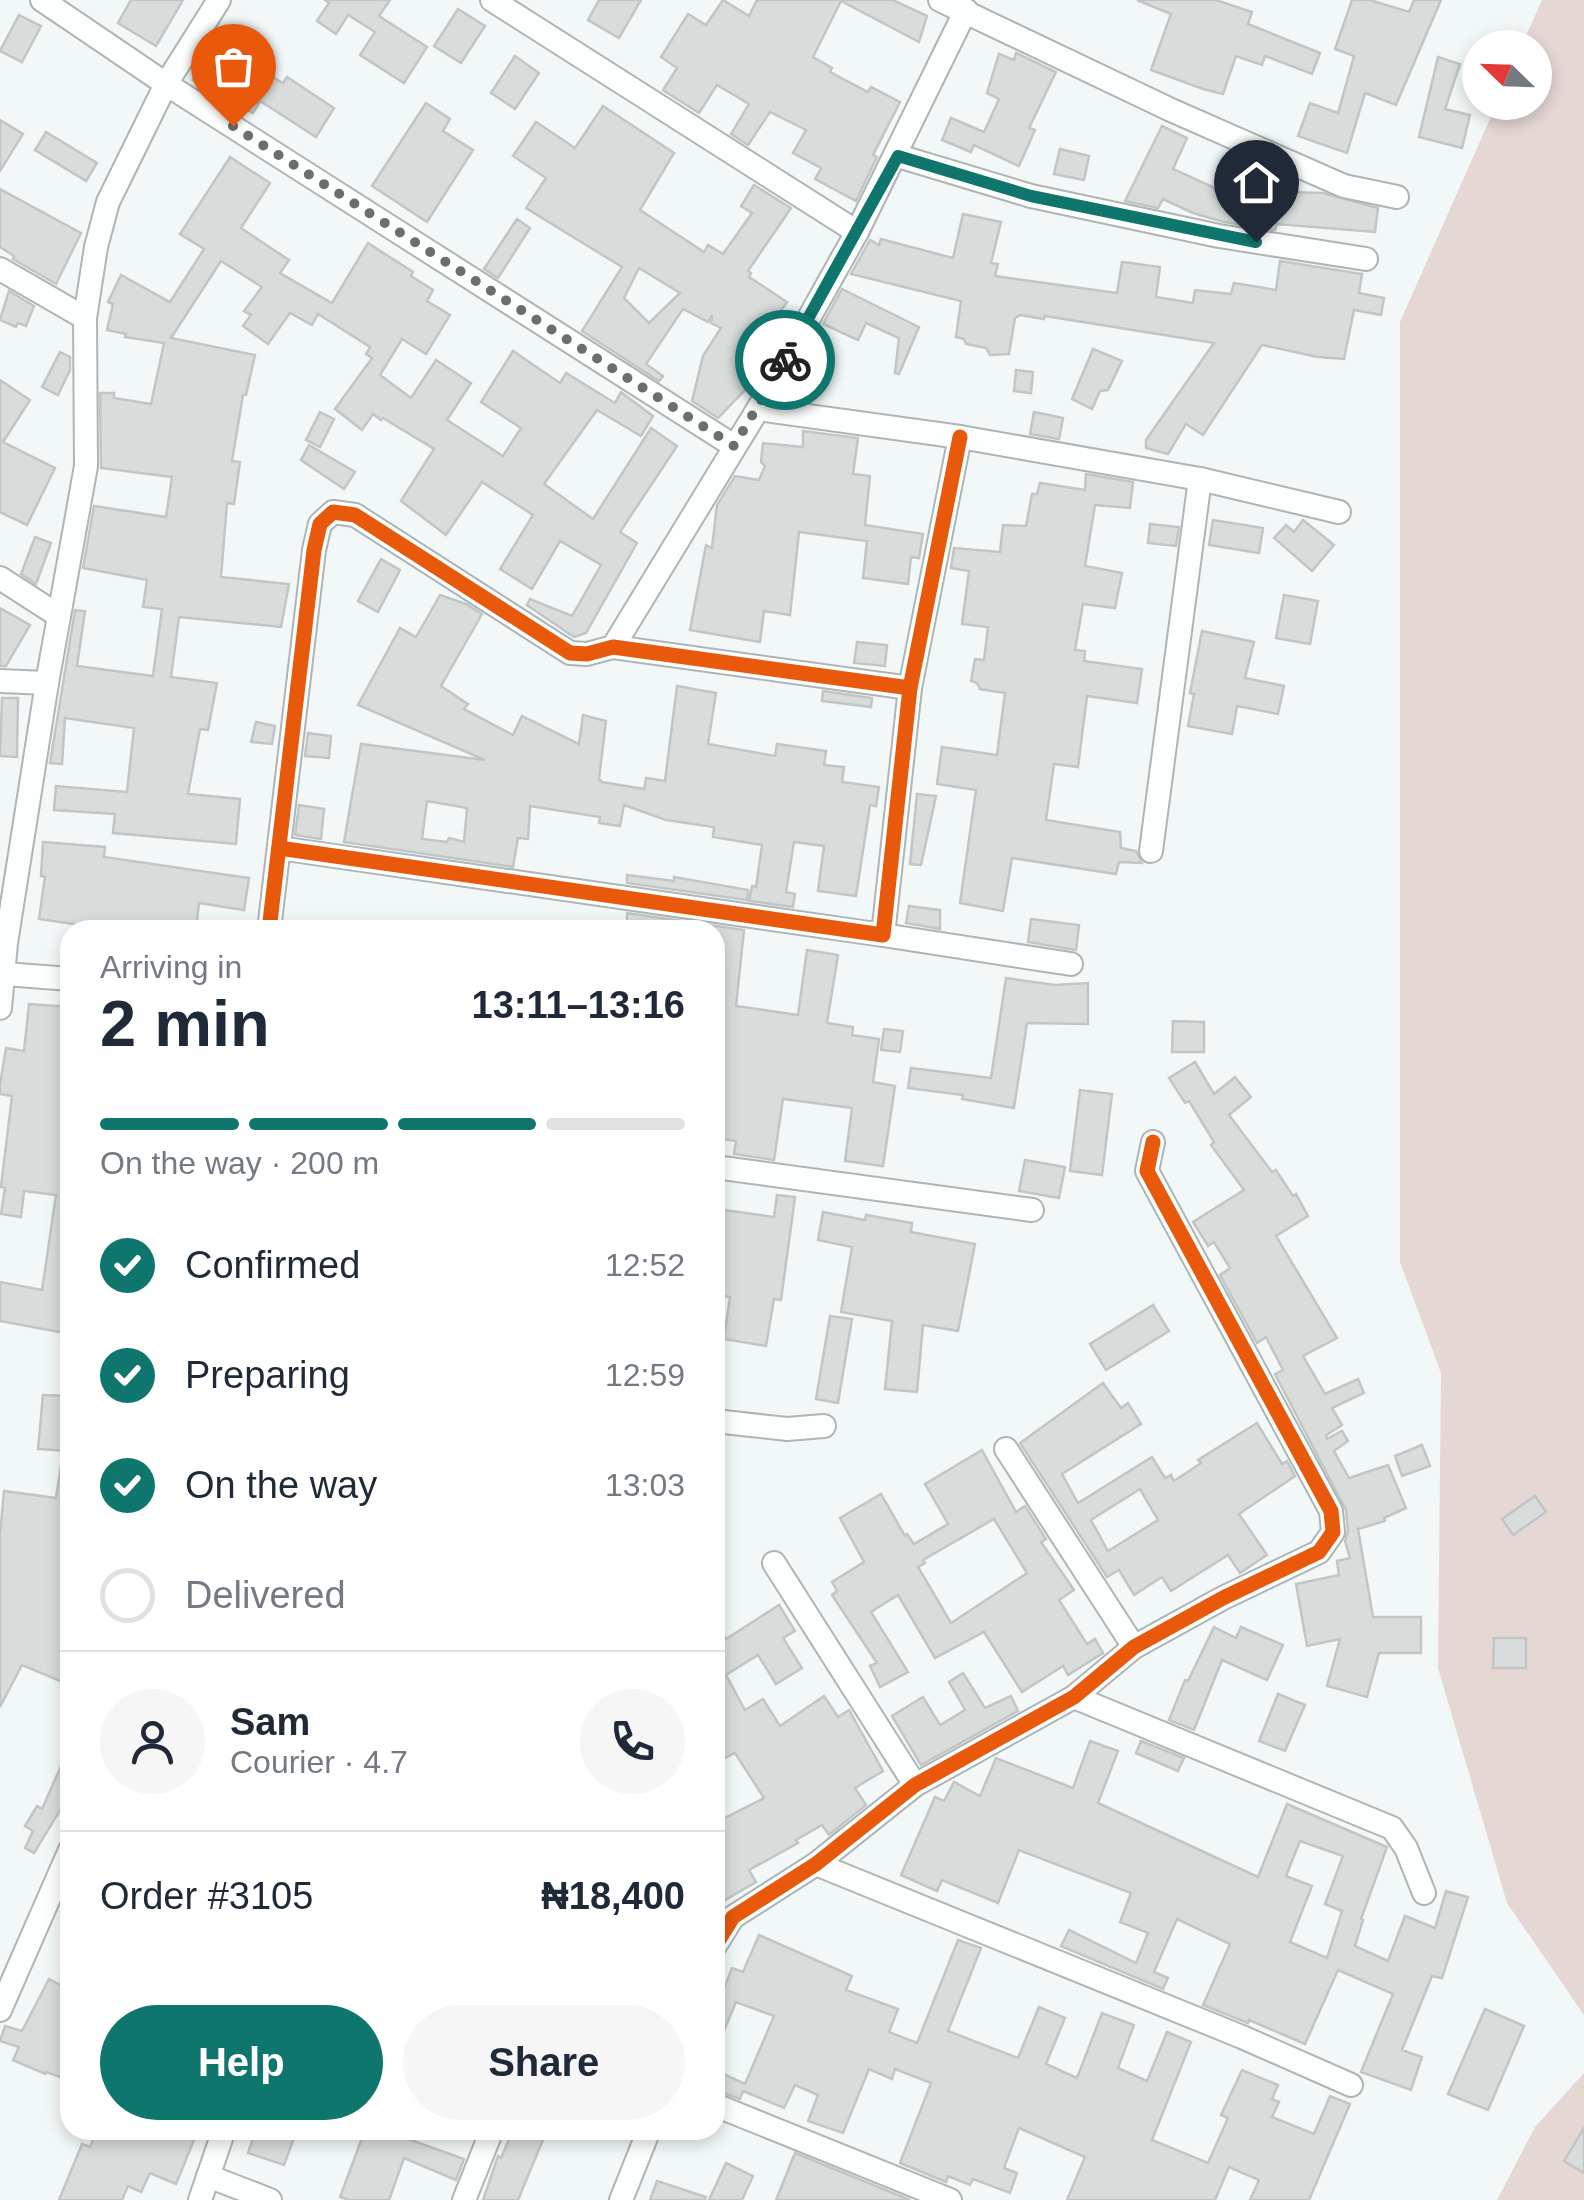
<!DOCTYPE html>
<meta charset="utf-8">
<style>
body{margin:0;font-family:Helvetica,sans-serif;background:#f6f6f7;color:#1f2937;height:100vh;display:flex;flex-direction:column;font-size:38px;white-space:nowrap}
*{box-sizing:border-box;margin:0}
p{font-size:32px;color:#747a83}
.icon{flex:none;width:55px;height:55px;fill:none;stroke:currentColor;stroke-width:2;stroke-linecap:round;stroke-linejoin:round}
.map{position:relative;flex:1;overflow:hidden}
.details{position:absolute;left:60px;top:920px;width:665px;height:1220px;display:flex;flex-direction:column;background:#fff;border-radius:30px;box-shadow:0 5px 15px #0003}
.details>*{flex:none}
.needle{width:65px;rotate:293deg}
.tools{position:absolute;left:1462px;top:30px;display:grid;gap:20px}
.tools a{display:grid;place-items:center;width:90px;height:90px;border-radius:50%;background:#fff;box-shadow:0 5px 15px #0003;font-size:50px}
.pin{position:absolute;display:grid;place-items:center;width:85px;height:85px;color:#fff;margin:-102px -42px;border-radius:50% 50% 50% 0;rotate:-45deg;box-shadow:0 0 10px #0007}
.pin .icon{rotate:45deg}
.courier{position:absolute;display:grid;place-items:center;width:100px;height:100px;margin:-50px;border:8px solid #0f766e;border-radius:50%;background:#fff;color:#222;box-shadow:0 2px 12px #0007}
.overview em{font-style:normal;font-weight:700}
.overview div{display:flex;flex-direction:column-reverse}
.overview{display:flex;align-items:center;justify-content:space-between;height:170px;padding:0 40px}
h1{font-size:65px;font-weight:700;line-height:75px}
.bar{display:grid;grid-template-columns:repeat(4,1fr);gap:15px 10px;align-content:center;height:120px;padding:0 40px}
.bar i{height:12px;border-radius:8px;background:#e0e1e3}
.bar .selected{background:#0f766e}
.bar p{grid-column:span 4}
.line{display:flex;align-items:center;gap:25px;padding:0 40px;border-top:2px solid #e0e1e3}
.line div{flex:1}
.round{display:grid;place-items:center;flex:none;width:105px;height:105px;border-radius:52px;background:#f6f6f7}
ol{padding:0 40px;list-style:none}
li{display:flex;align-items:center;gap:30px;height:110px}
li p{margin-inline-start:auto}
li .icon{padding:10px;border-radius:50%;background:#0f766e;color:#fff;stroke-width:4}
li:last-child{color:#747a83}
li i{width:55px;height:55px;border:5px solid #e0e1e3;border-radius:50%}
.button{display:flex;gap:20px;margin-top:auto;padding:20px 40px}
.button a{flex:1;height:115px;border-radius:60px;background:#0f766e;color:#fff;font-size:40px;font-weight:700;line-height:115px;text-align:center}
.button a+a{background:#f6f6f7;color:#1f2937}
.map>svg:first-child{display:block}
.green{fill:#e5d7d4}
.building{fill:#d8dddc;stroke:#c1c5c5;stroke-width:2.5;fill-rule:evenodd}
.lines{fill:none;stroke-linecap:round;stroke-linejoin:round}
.minor-casing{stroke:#afb4b4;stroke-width:26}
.minor{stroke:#fdfefe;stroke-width:22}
.cycleway-casing{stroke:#fff;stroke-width:21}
.cycleway{stroke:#e8590c;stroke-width:15}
.done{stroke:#6a6e6e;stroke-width:10;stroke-dasharray:0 18}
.route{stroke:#0f766e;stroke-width:12}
</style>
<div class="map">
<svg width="1584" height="2200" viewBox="0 0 1584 2200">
<rect width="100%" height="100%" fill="#f2f8f8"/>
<!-- green -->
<g class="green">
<path d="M1542 0H1584V2015L1507 1903 1438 1668 1441 1373 1400 1262V322L1497 103 1535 102V48L1521 47Z"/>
<path d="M1584 2073V2200H1497L1535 2127Z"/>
</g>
<!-- building -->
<g class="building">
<path d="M131 0H183L156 46 118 23Z"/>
<path d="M325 0H390L379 16 427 47 404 83 360 55 375 32 348 15 336 34 317 21 329 3Z"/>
<path d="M599 0H641L619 38 588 20Z"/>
<path d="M723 0 749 16 757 0H893L927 16 919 42 841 1 813 57 832 68 830 72 868 92 871 87 900 102 873 155 877 157 856 201 815 179 821 168 793 153 806 130 770 112 748 145 731 134 749 104 717 85 699 113 663 90 677 68 661 57 688 14 706 25Z"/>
<path d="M1137 0H1216L1252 12 1248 24 1320 53 1312 74 1265 56 1262 65 1236 56 1223 94 1203 89 1151 70 1171 14Z"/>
<path d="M1352 0H1370L1409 12 1414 0H1441L1396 105 1365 93 1347 153 1298 136 1310 103 1338 113 1354 56 1335 49Z"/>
<path d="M458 9 485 26 461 63 434 46Z"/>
<path d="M19 15 41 26 22 62 0 51Z"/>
<path d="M222 35 253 55 248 63 283 83 287 77 334 108 316 137 260 101 253 113 193 80Z"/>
<path d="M1016 53 1056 72 1029 128 1035 130 1019 166 974 145 971 152 942 140 951 118 984 132 999 99 987 93 999 54 1014 60Z"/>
<path d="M515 56 539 73 515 109 491 93Z"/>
<path d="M1438 57 1460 64 1445 109 1470 115 1462 148 1419 137Z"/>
<path d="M426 103 450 119 443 131 473 150 427 222 372 186Z"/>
<path d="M603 106 674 153 640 210 704 252 708 245 723 254 752 213 741 206 754 185 791 208 748 271 751 273 749 277 787 302 771 325 780 330 771 345 767 343 746 389 718 418 692 401 703 356 721 328 711 323 712 315 708 322 683 309 646 364 663 376 659 381 582 331 622 267 526 208 546 178 513 156 536 122 575 148ZM639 268 680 293 649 323 624 298Z"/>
<path d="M0 120 23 134 0 171Z"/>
<path d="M1162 126 1187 138 1173 169 1254 206 1263 171 1286 177 1284 192 1323 193 1378 208 1375 232 1277 224 1275 230 1224 222 1193 213 1163 199 1158 208 1125 201Z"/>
<path d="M46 132 97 163 86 181 35 150Z"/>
<path d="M1060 149 1089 156 1084 180 1054 174Z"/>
<path d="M230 157 270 183 241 228 289 260 280 273 332 303 368 243 413 272 411 276 433 290 427 301 450 315 426 354 402 339 380 375 411 398 436 360 471 383 447 420 503 456 521 428 481 402 513 351 560 383 566 373 615 403 621 392 653 416 641 436 597 410 544 484 593 519 651 428 677 446 620 532 637 543 586 633 574 637 527 605 530 599 572 616 601 565 560 541 532 589 500 569 533 515 482 482 446 535 401 501 434 449 383 418 381 420 373 414 362 430 335 409 372 358 366 354 370 347 318 314 312 325 290 313 268 344 243 326 251 315 244 311 262 287 221 261 171 338 255 355 246 395H243L232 461 240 462 234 504 227 503 221 577 289 584 281 627 179 617 171 677 217 683 208 730 200 729 188 794 240 799 236 844 113 833 115 814 54 810 56 786 127 792 134 728 65 718 62 764 50 763 75 610 85 611 77 666 153 676 162 609 143 607 147 580 83 568 94 506 166 517 172 477 101 468 100 393H114V398L151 404 164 343 125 337 126 334 107 330 113 304 108 302 121 275 170 302 204 249 180 234Z"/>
<path d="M0 189 81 233 56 284 13 259 14 256 0 247Z"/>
<path d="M963 214 1001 222 991 263 998 264 995 276 1117 293 1122 262 1160 267 1156 297 1193 303 1195 290 1231 294 1234 283 1276 290 1280 261 1362 274 1359 293 1384 298 1381 315 1354 310 1344 359 1318 357 1262 345 1203 435 1186 424 1168 454 1146 448V440L1214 343 1045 316 1044 319 1020 315 1015 318 1009 354 990 355 986 348 966 344 964 339 956 337 961 301 851 274 870 240 879 245 881 239 953 258Z"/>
<path d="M517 219 530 228 498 278 484 269Z"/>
<path d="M842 289 919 327 899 374 895 373 899 338 866 323 858 340 823 324Z"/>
<path d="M9 291 34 306 26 326 18 323 16 327 0 320Z"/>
<path d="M1093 349 1122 361 1108 390 1100 391 1092 409 1072 399Z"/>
<path d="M60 352 70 357V370L58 395 42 387Z"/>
<path d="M1016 370 1033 372 1031 393 1014 391Z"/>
<path d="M0 380 30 400 3 442 55 468 27 525 0 512Z"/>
<path d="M320 412 334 419 320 447 306 440Z"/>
<path d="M1034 412 1063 418 1059 439 1030 434Z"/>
<path d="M803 431 858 438 853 474 870 476 865 525 923 534 919 558 911 557 908 584 863 578 867 541 799 532 790 615 764 611 760 642 690 630 706 545 712 548 717 505 735 476 759 480 765 466 761 462 763 443 803 447Z"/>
<path d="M309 445 355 472 344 489 301 460Z"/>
<path d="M1086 474 1133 482 1130 508 1095 505 1085 566 1122 573 1115 608 1083 604 1075 650 1085 651 1084 661 1142 669 1137 703 1087 696 1078 767 1054 764 1046 820 1120 832 1121 848 1136 851 1142 863 1119 862 1116 874 1012 858 1003 911 960 903 976 790 937 784 942 747 997 755 1005 693 980 689 977 683 971 681 975 659 984 660 988 627 962 624 969 571 951 568 954 548 1000 552 1003 525 1026 526 1032 494H1037L1040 483 1085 490Z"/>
<path d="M1213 520 1263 528 1259 553 1209 545Z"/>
<path d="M1303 520 1334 545 1312 571 1274 538 1286 525 1294 532Z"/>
<path d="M1150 524 1179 527 1176 546 1148 543Z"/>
<path d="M35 537 51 543 36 584 21 574Z"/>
<path d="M381 559 400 570 378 612 358 601Z"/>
<path d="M440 595 466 604 482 614 441 686 468 704 464 709 513 735 522 716 579 744 583 715 606 721 599 779 602 782 644 789 646 778 665 781 677 686 716 693 708 744 775 756 777 744 826 751 824 765 844 767 842 782 879 787 876 806 870 805 856 896 818 891 824 846 794 842 786 892 795 894 793 907 749 901 752 886 756 887 762 845 713 837 714 827 666 820 624 805 620 826 599 823 600 817 530 806 528 839 518 838 513 867 344 842 361 744 485 760 358 705 400 628 416 637ZM427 801 467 808 464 842 449 838 447 842 422 839Z"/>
<path d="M1284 595 1318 601 1310 644 1276 638Z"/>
<path d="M0 608 30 625 6 666H0Z"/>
<path d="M1202 631 1254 642 1245 678 1284 686 1278 714 1237 706 1232 734 1188 726 1194 694 1190 693Z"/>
<path d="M857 642 887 645 885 666 854 663Z"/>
<path d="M823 691 872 698 871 707 822 701Z"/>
<path d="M2 698H18L17 757 0 756Z"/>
<path d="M256 722 275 726 272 744 251 742Z"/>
<path d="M308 733 331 736 329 758 305 756Z"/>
<path d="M917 794 936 796 921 865 910 864Z"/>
<path d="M299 805 324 809 321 839 295 835Z"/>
<path d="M43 842 105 847 104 857 249 878 244 910 199 903 196 930H114L39 919 45 877 41 876Z"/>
<path d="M627 875 674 881V877L748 890 747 900 627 883Z"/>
<path d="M909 906 940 910V929L906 923Z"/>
<path d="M627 913 744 930 736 1006 798 1015 807 950 838 955 827 1023 853 1027 852 1035 879 1039 873 1082 895 1086 883 1166 845 1161 852 1108 783 1099 774 1160 734 1154 736 1141 715 1138V1003L721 938H715V930H627Z"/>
<path d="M1031 919 1079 925 1076 950 1028 942Z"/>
<path d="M1006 978 1055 985 1088 983V1024L1027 1023 1014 1108 962 1099 963 1095 908 1088 911 1068 991 1078Z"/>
<path d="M29 1004 70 1007V1128L66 1166H70V1334L0 1321V1282L42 1290 56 1195 24 1191 21 1217 1 1214 5 1188 1 1187 12 1096 0 1094V1085L6 1048 24 1051Z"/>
<path d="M1173 1021 1204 1022V1052H1172Z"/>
<path d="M884 1029 903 1031 900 1052 881 1050Z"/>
<path d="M1195 1062 1214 1094 1235 1077 1251 1097 1229 1115 1272 1172 1276 1170 1293 1196 1296 1194 1308 1216 1276 1236 1337 1338 1303 1356 1325 1394 1358 1379 1364 1393 1332 1408 1342 1425 1326 1435 1327 1439 1342 1431 1348 1441 1334 1451 1349 1478 1388 1465 1406 1508 1384 1518 1385 1521 1358 1529 1373 1617H1421V1653H1379L1367 1697 1327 1686 1340 1639 1307 1646 1296 1584 1339 1575 1337 1561 1350 1558 1345 1541 1348 1531 1346 1510 1275 1374 1283 1370 1266 1337 1257 1343 1220 1275 1230 1268 1214 1242 1208 1246 1193 1222 1244 1190 1211 1145 1214 1142 1189 1101 1185 1103 1169 1078Z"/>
<path d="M1080 1090 1112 1094 1102 1175 1070 1171Z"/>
<path d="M1025 1160 1065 1167 1059 1198 1019 1191Z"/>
<path d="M777 1195 795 1197 781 1300 774 1299 766 1346 724 1339 730 1297 715 1295V1218L723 1216 724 1210 774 1217Z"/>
<path d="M823 1212 865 1220 866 1215 912 1223 911 1232 975 1244 958 1331 923 1325 917 1392 885 1389 892 1321 841 1312 852 1247 818 1240Z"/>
<path d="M1153 1305 1169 1331 1106 1370 1090 1344Z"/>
<path d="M830 1316 852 1319 838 1403 816 1399Z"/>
<path d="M1103 1383 1121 1408 1128 1403 1141 1424 1062 1474 1078 1503 1152 1457 1165 1478 1171 1475 1174 1481 1201 1463 1198 1460 1257 1423 1282 1464 1287 1461 1295 1476 1239 1514 1267 1555 1240 1573 1228 1555 1171 1591 1162 1577 1134 1595 1119 1570 1107 1577 1020 1443ZM1140 1489 1158 1520 1108 1551 1091 1520Z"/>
<path d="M43 1395 70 1396V1451L38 1449Z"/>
<path d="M1422 1445 1430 1466 1402 1476 1395 1456Z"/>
<path d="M982 1450 1016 1512 1025 1506 1046 1539 1041 1542 1074 1590 1059 1600 1087 1644 1095 1639 1103 1653 1068 1675 1063 1666 1022 1692 984 1632 935 1658 898 1595 871 1612 908 1672 880 1687 870 1666 877 1663 832 1595 837 1591 832 1582 864 1562 840 1518 881 1494 905 1536 907 1534 914 1544 948 1524 925 1484ZM994 1519 1027 1573 951 1623 918 1567 925 1563 923 1560Z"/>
<path d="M61 1466 70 1467V1685L22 1665 0 1707V1535L4 1491 56 1498Z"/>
<path d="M1535 1496 1546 1512 1513 1535 1502 1519Z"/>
<path d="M779 1605 795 1631 783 1638 802 1668 776 1684 758 1655 726 1675 745 1710 763 1699 780 1726 824 1696 838 1717 849 1710 883 1771 855 1788 866 1805 829 1835 822 1825 796 1840 798 1843 749 1870 756 1882 715 1906V1823L764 1798 735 1753 715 1763V1622L726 1639Z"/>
<path d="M1214 1627 1236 1638 1241 1627 1283 1645 1267 1680 1222 1660 1194 1730 1169 1720 1185 1680 1188 1681Z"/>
<path d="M1494 1638H1526V1668H1493Z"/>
<path d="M963 1673 985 1708 1011 1696 1018 1711 921 1765 892 1716 923 1697 940 1725 965 1710 949 1682Z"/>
<path d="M1278 1694 1305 1705 1285 1751 1259 1741Z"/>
<path d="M1090 1741 1118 1751 1098 1803 1258 1877 1287 1804 1387 1847 1361 1919 1363 1920 1355 1946 1388 1961 1405 1916 1435 1928 1446 1891 1468 1897 1442 1978 1432 1976 1402 2050 1422 2057 1411 2090 1361 2072 1393 1994 1338 1970 1305 2044 1249 2020 1248 2023 1203 2005 1230 1944 1177 1919 1154 1972 1168 1978 1163 1989 1061 1946 1069 1930 1136 1963 1148 1933 1120 1922 1131 1893 1019 1850 998 1903 942 1880 937 1891 901 1875 935 1797 944 1801 954 1782 980 1796 996 1758 1073 1788ZM1300 1841 1343 1856 1325 1904 1342 1911 1327 1958 1290 1942 1312 1886 1286 1876Z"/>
<path d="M1141 1741 1184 1758 1178 1771 1136 1753Z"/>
<path d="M70 1746V1794L34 1853 25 1848 33 1831 25 1826 37 1806 42 1809Z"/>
<path d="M759 1935 852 1976 846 1990 898 2009 889 2032 917 2043 958 1940 981 1948 948 2031 1018 2058 1039 2007 1065 2018 1046 2064 1077 2078 1102 2013 1134 2025 1118 2068 1147 2081 1167 2032 1191 2042 1152 2140 1208 2163 1228 2118 1221 2115 1242 2070 1278 2085 1272 2099 1279 2102 1272 2117 1314 2134 1330 2096 1350 2104 1309 2200H1250L1259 2180 1229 2167 1215 2200H1067L1085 2157 1019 2128 1004 2168 1017 2173 1010 2193 973 2179 970 2185 948 2176 946 2182 900 2163 931 2083 895 2069 892 2079 869 2069 843 2133 808 2121 818 2095 795 2085 784 2108 743 2091 740 2099 715 2090V2070L745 2084 774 2016 736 2002 715 2052V2011L732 1968 743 1972Z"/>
<path d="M49 1979 70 1990V2080L46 2072 45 2074 13 2060 19 2047 0 2041 5 2026 22 2031Z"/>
<path d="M1485 2009 1524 2026 1488 2110 1448 2094Z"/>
<path d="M1584 2128V2173L1564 2161Z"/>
<path d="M97 2130H198L176 2184 150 2173 141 2192 128 2186 122 2200H59L82 2144 90 2147Z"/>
<path d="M256 2130H297L284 2165 248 2153Z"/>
<path d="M365 2130H383L464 2159 456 2180 404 2158 389 2200H349L340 2197Z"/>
<path d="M513 2130H547L518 2200H483L498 2156 501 2158Z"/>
<path d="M795 2153 910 2200H776Z"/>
<path d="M726 2163 753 2176 742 2200H709Z"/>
<path d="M657 2181 706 2197 705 2200H650Z"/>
</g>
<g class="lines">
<defs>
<g id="minor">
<path d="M42 0 166 84 734 446"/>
<path d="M492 0 857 232"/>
<path d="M940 0 1171 110 1344 186 1397 197"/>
<path d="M898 156 1031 196 1219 236 1366 259"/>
<path d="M0 269 85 318"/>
<path d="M758 409 960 437 1200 479 1339 512"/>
<path d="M0 578 59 616"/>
<path d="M613 647 758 409 857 232 966 10"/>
<path d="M0 681 47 683"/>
<path d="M279 848 883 935 910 688 960 437"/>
<path d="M1151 851 1200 479"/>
<path d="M269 930 314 550 320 524 333 512 355 515 570 653 587 654 613 647 910 688"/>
<path d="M883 935 1071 964"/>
<path d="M5 974 70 979"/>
<path d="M0 1008 6 943 47 683 86 466 85 318 96 247 108 202 166 84 219 0"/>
<path d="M715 1167 1032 1210"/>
<path d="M715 1421 787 1429 824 1426"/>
<path d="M1006 1449 1134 1647"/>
<path d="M774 1563 915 1785"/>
<path d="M1074 1697 1392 1828 1406 1848 1424 1893"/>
<path d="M816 1864 1242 2037 1351 2085"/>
<path d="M715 1946 733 1917 816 1864 915 1785 1074 1697 1134 1647 1223 1598 1319 1552 1333 1532 1331 1511 1147 1171 1153 1142"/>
<path d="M0 2010 70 1850"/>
<path d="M715 2105 950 2200"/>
<path d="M208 2176 270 2200"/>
<path d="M200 2200 224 2130"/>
<path d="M464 2200 492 2130"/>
<path d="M621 2200 649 2130"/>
</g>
</defs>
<!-- minor casing -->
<use href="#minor" class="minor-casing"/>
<!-- minor -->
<use href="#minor" class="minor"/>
<defs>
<g id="cycleway">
<path d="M279 848 883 935 910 688 960 437"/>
<path d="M269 930 314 550 320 524 333 512 355 515 570 653 587 654 613 647 910 688"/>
<path d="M715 1946 733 1917 816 1864 915 1785 1074 1697 1134 1647 1223 1598 1319 1552 1333 1532 1331 1511 1147 1171 1153 1142"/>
</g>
</defs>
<!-- cycleway casing -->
<use href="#cycleway" class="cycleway-casing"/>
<!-- cycleway -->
<use href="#cycleway" class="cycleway"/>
</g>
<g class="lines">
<!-- done -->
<path class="done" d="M233 126 734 446 785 360"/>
<!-- route -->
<path class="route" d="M785 360 898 156 1031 196 1256 242"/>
</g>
</svg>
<div class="tools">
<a><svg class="needle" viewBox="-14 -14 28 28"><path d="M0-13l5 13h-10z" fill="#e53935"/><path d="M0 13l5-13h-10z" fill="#747a83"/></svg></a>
</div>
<div class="pin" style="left:233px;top:126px;background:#ea580c"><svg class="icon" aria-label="bag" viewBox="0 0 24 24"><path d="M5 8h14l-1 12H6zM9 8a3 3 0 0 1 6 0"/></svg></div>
<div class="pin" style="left:1256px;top:242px;background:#1f2937"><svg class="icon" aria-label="home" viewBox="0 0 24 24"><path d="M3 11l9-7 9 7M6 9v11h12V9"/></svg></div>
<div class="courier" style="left:785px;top:360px"><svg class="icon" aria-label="bike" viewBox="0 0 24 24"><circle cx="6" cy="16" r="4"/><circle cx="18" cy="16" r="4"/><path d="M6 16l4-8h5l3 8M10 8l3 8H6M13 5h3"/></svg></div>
<section class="details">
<div class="overview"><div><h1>2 min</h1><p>Arriving in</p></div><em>13:11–13:16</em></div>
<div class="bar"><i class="selected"></i><i class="selected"></i><i class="selected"></i><i></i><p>On the way · 200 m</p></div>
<ol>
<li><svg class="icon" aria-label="check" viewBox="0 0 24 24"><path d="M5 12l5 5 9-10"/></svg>Confirmed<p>12:52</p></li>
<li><svg class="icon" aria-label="check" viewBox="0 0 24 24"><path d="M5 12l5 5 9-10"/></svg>Preparing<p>12:59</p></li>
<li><svg class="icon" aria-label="check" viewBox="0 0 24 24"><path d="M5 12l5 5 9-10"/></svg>On the way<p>13:03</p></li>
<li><i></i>Delivered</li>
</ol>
<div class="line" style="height:180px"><a class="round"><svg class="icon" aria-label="person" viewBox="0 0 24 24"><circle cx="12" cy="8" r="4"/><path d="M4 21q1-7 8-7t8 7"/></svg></a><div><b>Sam</b><p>Courier · 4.7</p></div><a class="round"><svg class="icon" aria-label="phone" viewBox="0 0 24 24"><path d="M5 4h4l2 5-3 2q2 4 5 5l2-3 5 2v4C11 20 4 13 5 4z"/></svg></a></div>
<div class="line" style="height:130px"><div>Order #3105</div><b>₦18,400</b></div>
<div class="button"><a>Help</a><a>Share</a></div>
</section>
</div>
